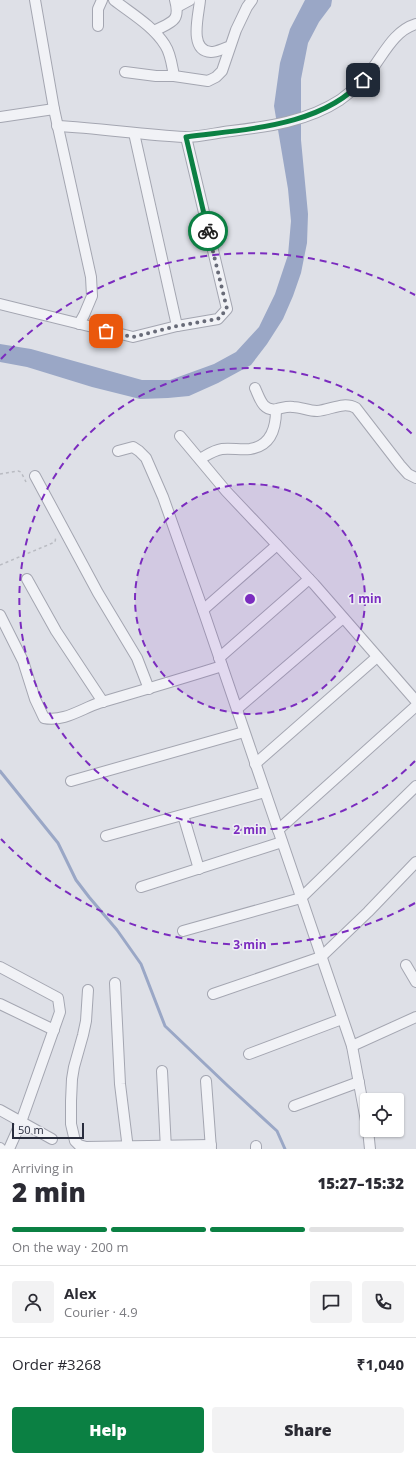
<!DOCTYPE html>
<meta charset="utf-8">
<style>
body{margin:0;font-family:"Open Sans",sans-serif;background:#f2f2f3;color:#2b2b33;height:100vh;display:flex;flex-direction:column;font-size:15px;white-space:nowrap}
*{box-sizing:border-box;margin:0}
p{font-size:13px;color:#7c7c81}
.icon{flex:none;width:22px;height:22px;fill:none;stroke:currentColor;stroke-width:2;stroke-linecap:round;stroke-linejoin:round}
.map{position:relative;height:1149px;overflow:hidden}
.side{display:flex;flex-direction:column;background:#fff;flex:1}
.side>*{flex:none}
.controls{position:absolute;left:360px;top:1093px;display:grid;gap:8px}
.controls a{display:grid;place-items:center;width:44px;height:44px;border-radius:4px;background:#fff;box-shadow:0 1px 3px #0004;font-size:20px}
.scale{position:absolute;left:12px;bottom:10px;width:72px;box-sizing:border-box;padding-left:4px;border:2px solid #282c3d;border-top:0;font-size:11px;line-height:14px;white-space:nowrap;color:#282c3d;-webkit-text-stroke:3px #eeeff5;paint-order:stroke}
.pin{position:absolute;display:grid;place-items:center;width:34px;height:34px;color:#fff;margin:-17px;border-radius:8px;box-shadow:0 2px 6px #0006}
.courier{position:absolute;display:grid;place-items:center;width:40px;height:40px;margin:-20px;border:3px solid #0b8043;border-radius:50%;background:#fff;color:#222;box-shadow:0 1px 5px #0007}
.overview em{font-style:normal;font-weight:800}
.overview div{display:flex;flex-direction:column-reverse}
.overview{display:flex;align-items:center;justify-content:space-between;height:68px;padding:0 12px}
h1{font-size:26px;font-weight:800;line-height:30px}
.bar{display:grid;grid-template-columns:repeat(4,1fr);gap:6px 4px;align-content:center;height:48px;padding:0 12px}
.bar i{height:5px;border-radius:3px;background:#e1e1e2}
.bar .current{background:#0b8043}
.bar p{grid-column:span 4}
.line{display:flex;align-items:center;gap:10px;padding:0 12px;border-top:1px solid #e1e1e2}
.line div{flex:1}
.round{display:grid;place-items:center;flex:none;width:42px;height:42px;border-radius:4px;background:#f2f2f3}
.cta{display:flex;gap:8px;margin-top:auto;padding:8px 12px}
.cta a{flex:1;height:46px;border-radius:4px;background:#0b8043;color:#fff;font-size:16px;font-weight:800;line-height:46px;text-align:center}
.cta a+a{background:#f2f2f3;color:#2b2b33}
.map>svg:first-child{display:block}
.water{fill:#9aa7c6}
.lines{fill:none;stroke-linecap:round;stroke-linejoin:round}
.stream{stroke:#9aa7c6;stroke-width:3}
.minor-casing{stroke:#a4a6b1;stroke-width:12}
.path{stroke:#b9bbc2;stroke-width:1.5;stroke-dasharray:3 3;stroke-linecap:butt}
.minor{stroke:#f1f2f6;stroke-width:10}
.done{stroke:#686b78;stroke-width:4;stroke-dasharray:0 7.2}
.route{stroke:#0b8043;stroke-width:5}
.ring{fill:none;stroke:#7b2cbf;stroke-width:2;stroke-dasharray:7 5}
.centre{fill:#7b2cbf;stroke:#eeeff5;stroke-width:2}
.ring-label{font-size:12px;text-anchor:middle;font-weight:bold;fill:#7b2cbf;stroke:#eeeff5;stroke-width:3;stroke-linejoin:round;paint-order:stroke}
</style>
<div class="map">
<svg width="416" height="1149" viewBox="0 0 416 1149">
<rect width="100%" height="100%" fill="#dee0e7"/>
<!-- water -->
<path class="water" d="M305 0H332L331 6 319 22 308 43 301 79V140L308 214 307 243 301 273 293 296 283 319 267 344 251 365 218 383 189 396 168 398 140 399 92 387 27 367 0 362V344L31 349 142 380H170L214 364 236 352 259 327 275 294 288 255 291 221 288 189 274 106 280 63 290 29Z"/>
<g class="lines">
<!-- stream -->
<path class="stream" d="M0 771 58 843 76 880 89 897 117 930 141 964 165 1026 228 1086 277 1131 285 1149"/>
<defs>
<g id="minor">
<path d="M35 0 54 109 91 277 92 296 84 315 79 324"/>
<path d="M114 0C132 14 153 26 165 45 171 54 172 66 174 76"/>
<path d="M200 0C199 14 188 51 211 52 217 52 224 48 229 47"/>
<path d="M177 7 190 0"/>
<path d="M98 26V9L102 0"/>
<path d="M154 31C171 22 181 22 175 0"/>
<path d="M125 72 156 76H174L208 81 216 77 222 71 236 30 247 7 252 0"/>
<path d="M0 117 54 109"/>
<path d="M57 126C100 128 142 135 185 137 197 137 211 134 224 132 263 127 305 123 340 100 351 92 360 84 369 73 383 56 393 31 416 24"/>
<path d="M134 133 177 326"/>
<path d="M0 304 133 337 177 326 218 319 227 309 186 137"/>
<path d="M255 388C260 399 263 412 277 409 283 408 287 406 293 407 301 407 308 411 317 411 331 410 343 401 356 408L400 465 408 474 416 478"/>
<path d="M180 436 226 491 314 584 416 701"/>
<path d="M118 451 133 447 139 451 146 458 163 497 203 610 352 1046 416 1017"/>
<path d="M200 459C207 455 214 450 222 449 231 448 241 450 250 449 271 446 276 428 276 410"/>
<path d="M35 476 98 593 137 658 149 689"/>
<path d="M27 579 56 631 103 702"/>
<path d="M203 610 277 545"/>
<path d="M0 615 23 661 35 699 44 718C64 722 81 709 99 703 140 691 181 679 222 666"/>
<path d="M219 658 309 579"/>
<path d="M237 709 343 618"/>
<path d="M255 764 377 657"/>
<path d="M71 781 244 732"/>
<path d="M183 815 199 869"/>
<path d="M278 830 416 706"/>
<path d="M106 836 265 792"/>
<path d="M141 887 282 842"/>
<path d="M183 931 301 898 416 786"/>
<path d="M406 965 416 982"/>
<path d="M0 967 58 998 60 1012 21 1122 9 1149"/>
<path d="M115 983 120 1084 128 1149"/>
<path d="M88 990 86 1021 83 1035 74 1067 72 1079 71 1101V1124L75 1141 79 1145 86 1147 211 1145"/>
<path d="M213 994 321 957 368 912 416 862"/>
<path d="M0 1004 54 1030"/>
<path d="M352 1046 367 1126"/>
<path d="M249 1054 342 1019"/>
<path d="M162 1071 166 1149"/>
<path d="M206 1081 211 1149"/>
<path d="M294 1106 359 1082"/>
<path d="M0 1110 52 1139"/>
<path d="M368 1130 370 1149"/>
<path d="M256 1146V1149"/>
<path d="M0 1148 1 1149"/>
</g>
</defs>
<!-- minor casing -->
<use href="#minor" class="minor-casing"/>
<!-- path -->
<g class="path">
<path d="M0 474 18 471 21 472 26 482"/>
<path d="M0 565 55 542 56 536"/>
</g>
<!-- minor -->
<use href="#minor" class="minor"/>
</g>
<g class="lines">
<!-- done -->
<path class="done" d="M106 331 133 337 177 326 218 319 227 309 208 231"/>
<!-- route -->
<path class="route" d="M208 231 186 137C244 129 322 127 363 80"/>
</g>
<!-- distance rings -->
<circle cx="250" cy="599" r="115" fill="#7b2cbf" fill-opacity=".12"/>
<g class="ring">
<circle cx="250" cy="599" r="115"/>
<path d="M415 761A231 231 0 1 1 415 437"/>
<path d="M415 903A346 346 0 0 1 1 839M1 359A346 346 0 0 1 415 295"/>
</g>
<circle cx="250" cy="599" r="6" class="centre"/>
<g class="ring-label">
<text x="365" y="603">1 min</text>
<text x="250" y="834">2 min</text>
<text x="250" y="949">3 min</text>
</g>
</svg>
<div class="controls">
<a><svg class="icon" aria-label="locate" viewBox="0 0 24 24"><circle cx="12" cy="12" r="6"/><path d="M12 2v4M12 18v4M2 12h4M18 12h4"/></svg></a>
</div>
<div class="scale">50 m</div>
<div class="pin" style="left:106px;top:331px;background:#ea580c"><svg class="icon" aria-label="bag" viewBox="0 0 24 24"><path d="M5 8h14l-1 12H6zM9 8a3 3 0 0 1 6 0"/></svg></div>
<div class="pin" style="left:363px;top:80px;background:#1f2937"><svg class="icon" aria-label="home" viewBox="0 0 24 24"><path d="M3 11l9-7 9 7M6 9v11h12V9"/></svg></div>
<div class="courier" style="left:208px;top:231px"><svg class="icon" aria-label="bike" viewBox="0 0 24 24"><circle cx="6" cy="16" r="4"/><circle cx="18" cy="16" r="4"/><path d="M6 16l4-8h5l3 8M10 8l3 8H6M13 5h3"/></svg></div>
</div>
<section class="side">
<div class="overview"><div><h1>2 min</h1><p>Arriving in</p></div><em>15:27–15:32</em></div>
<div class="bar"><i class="current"></i><i class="current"></i><i class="current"></i><i></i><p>On the way · 200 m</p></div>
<div class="line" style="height:72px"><a class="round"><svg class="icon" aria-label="person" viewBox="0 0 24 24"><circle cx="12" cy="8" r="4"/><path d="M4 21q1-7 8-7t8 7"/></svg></a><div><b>Alex</b><p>Courier · 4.9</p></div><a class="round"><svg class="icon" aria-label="chat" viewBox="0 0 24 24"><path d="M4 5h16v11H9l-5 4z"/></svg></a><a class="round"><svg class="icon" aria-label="phone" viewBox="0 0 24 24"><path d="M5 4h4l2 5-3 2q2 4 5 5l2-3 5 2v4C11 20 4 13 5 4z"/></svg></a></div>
<div class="line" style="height:52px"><div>Order #3268</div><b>₹1,040</b></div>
<div class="cta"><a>Help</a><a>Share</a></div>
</section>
